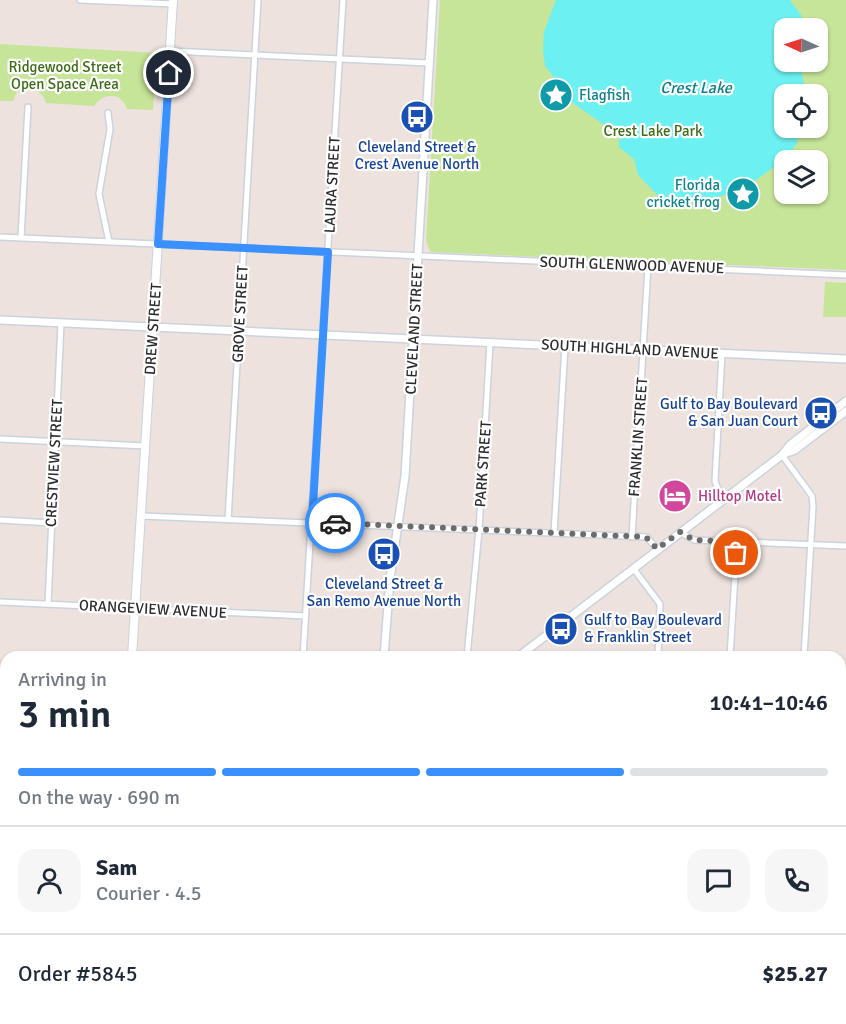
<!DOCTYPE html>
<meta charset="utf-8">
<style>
body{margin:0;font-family:Signika,sans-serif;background:#f6f6f7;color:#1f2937;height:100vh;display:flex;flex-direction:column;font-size:22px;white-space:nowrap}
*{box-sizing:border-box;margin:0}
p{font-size:20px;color:#747a83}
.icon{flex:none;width:33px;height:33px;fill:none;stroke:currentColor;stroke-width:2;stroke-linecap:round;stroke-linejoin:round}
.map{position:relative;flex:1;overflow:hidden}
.details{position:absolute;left:0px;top:651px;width:846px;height:374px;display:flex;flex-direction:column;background:#fff;border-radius:18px 18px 0 0;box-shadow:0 2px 4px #0004}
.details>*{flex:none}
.needle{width:39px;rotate:273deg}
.controls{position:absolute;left:774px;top:18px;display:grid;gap:12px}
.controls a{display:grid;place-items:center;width:54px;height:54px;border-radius:12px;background:#fff;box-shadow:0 2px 4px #0004;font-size:30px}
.pin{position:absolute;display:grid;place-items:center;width:51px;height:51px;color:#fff;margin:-26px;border:3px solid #fff;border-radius:50%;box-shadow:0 2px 6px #0007}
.courier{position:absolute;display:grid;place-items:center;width:60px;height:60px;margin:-30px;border:4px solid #3990fe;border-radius:50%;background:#fff;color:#222;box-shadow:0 2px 8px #0007}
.head em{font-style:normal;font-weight:600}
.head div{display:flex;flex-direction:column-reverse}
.head{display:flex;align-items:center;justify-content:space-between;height:102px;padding:0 18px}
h1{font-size:39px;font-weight:600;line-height:45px}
.bar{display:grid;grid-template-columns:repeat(4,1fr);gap:9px 6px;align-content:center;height:72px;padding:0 18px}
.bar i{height:8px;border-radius:4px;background:#e0e1e3}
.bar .current{background:#3990fe}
.bar p{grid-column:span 4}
.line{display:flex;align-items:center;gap:15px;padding:0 18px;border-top:2px solid #e0e1e3}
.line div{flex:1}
.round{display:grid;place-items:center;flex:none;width:63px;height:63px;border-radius:18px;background:#f6f6f7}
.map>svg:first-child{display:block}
.education{fill:#efdbcc}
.green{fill:#c6e598;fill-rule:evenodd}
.water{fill:#6df0f2}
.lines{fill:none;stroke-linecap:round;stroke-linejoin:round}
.stream{stroke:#6df0f2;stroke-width:1.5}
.minor-casing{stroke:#cbd3dd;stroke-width:8}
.tertiary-casing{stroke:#cbd3dd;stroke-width:10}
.secondary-casing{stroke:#cbd3dd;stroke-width:10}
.minor{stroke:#fff;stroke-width:5}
.tertiary{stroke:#fff;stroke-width:7}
.secondary{stroke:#fff;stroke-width:8}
.done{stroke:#6f6b69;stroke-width:6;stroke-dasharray:0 10.8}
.route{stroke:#3990fe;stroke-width:8}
.labels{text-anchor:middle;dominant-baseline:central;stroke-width:4.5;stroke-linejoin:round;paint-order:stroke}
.park-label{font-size:15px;fill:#3e6b18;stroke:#fff}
.culture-label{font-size:15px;fill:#0d838f;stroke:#fff;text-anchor:start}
.transit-label{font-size:15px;fill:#164399;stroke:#fff}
.street-label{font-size:15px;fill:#2b2b2b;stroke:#fff}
.hotel-label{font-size:15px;fill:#b23c85;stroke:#fff;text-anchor:start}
.water-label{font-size:16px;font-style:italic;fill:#0b808b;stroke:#fff}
</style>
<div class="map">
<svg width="846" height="1024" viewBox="0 0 846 1024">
<rect width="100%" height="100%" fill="#ede2dd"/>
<!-- education -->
<rect class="education" x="840" y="741" width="6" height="196"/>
<!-- green -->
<g class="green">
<path d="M440 0H846V270L430 252 426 241ZM784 28H818V62H784ZM784 94H818V128H784ZM784 160H818V194H784Z"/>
<path d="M0 44 157 53 153 110 127 109C121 92 104 92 94 106L46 103C42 89 30 87 17 92L13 101H0Z"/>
<path d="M825 282 846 283V317H823Z"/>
<path d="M0 699H6V1018L103 1019 102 1024H0Z"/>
</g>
<!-- water -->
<path class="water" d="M556 0H790L801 15 805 28H784V62H799L804 83 810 94H784V128H818V109L819 126 814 132 799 130 797 143 787 158 750 184 726 195 667 205 638 175 634 159 619 147V129L609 128 558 93 556 80 545 66 543 50 544 32Z"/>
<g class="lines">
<!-- stream -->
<g class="stream">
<path d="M0 895H6"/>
<path d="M683 1018 692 1024"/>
</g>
<defs>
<g id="minor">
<path d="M80 0 173 4"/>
<path d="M170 51 429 63"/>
<path d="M108 113 110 129 99 194 109 242"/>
<path d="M0 237 846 275"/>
<path d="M21 238 28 107"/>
<path d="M0 439 146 446"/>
<path d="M782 455 812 496 813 506 804 657"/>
<path d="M722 500 715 481 722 353"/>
<path d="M142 516 647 537 657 549"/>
<path d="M0 520 51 523"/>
<path d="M228 520 258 0"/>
<path d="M680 532 694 540 846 546"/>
<path d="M554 533 565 346"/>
<path d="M632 537 648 266"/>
<path d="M633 568 660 604 658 657"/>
<path d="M0 602 306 616"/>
<path d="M48 604 61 323"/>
<path d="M303 657 343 0"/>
<path d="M467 657 479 530 490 343"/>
<path d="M730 657 737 542"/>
<path d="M0 694H6"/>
<path d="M840 733H846"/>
<path d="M522 1024 523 1018"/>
<path d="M673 1024V1018"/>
</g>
<g id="tertiary">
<path d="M0 320 846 359"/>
<path d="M784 454 795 450 846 411"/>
<path d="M384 657 390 579 405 476 433 0"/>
<path d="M518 657 782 455 790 445 846 401"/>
<path d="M365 1024V1018"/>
</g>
<g id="secondary">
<path d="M132 657 173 0"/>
<path d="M111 1024V1018"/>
</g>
</defs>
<!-- minor casing -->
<use href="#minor" class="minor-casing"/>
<!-- tertiary casing -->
<use href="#tertiary" class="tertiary-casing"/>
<!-- secondary casing -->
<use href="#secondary" class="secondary-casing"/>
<!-- minor -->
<use href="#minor" class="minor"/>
<!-- tertiary -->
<use href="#tertiary" class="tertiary"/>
<!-- secondary -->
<use href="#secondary" class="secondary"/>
</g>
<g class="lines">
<!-- done -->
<path class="done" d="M335 523 646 537 657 549 680 532 694 540 737 542 736 553"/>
<!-- route -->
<path class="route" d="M169 73 158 244 328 252 312 522 335 523"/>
</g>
<!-- icons -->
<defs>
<symbol id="sight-disc" viewBox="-11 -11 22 22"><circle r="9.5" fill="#0f9aa8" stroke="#fff"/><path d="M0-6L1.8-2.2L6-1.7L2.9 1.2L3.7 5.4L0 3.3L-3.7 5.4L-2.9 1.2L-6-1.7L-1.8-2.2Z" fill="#fff"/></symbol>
<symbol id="bus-disc" viewBox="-11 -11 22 22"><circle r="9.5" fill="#1a4fb4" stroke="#fff"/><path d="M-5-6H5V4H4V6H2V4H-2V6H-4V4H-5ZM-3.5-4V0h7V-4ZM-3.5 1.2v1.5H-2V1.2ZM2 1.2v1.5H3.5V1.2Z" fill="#fff"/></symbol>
<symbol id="hotel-disc" viewBox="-11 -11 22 22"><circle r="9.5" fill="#d1479c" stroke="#fff"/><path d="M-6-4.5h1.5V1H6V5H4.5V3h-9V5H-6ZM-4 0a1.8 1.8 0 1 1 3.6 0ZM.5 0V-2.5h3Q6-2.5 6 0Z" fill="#fff"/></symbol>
</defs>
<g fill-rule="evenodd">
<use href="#sight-disc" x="537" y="76" width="38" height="38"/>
<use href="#bus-disc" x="398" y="98" width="38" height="38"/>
<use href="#sight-disc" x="724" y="175" width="38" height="38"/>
<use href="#bus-disc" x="802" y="394" width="38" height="38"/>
<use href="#hotel-disc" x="656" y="477" width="38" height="38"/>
<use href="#bus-disc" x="365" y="535" width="38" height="38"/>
<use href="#bus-disc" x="542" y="610" width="38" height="38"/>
</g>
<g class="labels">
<!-- park labels -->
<g class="park-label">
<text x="65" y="67">Ridgewood Street<tspan x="65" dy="17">Open Space Area</tspan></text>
<text x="653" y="131">Crest Lake Park</text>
</g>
<!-- culture labels -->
<g class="culture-label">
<text x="579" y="95">Flagfish</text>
<text x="720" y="185" text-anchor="end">Florida<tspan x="720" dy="17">cricket frog</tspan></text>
</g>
<!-- transit labels -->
<g class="transit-label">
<text x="417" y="147">Cleveland Street &amp;<tspan x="417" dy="17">Crest Avenue North</tspan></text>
<text x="798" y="404" text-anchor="end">Gulf to Bay Boulevard<tspan x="798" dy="17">&amp; San Juan Court</tspan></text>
<text x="384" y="584">Cleveland Street &amp;<tspan x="384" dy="17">San Remo Avenue North</tspan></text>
<text x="584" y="620" text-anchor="start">Gulf to Bay Boulevard<tspan x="584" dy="17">&amp; Franklin Street</tspan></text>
</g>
<!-- street labels -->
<g class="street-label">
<text transform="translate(332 185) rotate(-87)">LAURA STREET</text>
<text transform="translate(632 265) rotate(2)">SOUTH GLENWOOD AVENUE</text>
<text transform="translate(240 314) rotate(-87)">GROVE STREET</text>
<text transform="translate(153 329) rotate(-86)">DREW STREET</text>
<text transform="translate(414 329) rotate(-87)">CLEVELAND STREET</text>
<text transform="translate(630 349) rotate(3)">SOUTH HIGHLAND AVENUE</text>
<text transform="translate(638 437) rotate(-86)">FRANKLIN STREET</text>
<text transform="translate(54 463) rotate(-87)">CRESTVIEW STREET</text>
<text transform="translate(483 464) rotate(-86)">PARK STREET</text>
<text transform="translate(153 609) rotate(3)">ORANGEVIEW AVENUE</text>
</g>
<!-- hotel labels -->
<g class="hotel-label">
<text x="698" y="496">Hilltop Motel</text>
</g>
<!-- water labels -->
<g class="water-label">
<text x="696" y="88">Crest Lake</text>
</g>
</g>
</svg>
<div class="controls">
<a><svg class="needle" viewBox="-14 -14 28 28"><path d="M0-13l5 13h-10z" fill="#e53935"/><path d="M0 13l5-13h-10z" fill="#747a83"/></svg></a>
<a><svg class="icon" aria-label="locate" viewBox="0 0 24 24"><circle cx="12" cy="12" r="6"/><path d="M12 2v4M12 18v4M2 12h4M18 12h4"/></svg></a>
<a><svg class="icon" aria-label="layers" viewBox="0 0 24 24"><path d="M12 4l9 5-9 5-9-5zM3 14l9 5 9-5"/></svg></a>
</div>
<div class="pin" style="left:736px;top:553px;background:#ea580c"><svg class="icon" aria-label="bag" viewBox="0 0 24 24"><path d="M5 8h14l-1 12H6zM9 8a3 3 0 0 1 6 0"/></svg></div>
<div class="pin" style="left:169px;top:73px;background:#1f2937"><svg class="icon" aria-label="home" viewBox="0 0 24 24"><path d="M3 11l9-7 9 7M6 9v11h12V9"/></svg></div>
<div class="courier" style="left:335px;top:523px"><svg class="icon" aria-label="car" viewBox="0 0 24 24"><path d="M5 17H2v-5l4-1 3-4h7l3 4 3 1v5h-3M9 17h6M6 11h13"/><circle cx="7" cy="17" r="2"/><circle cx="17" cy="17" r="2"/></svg></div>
<section class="details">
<div class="head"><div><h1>3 min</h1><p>Arriving in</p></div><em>10:41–10:46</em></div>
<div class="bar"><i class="current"></i><i class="current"></i><i class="current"></i><i></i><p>On the way · 690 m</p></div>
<div class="line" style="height:108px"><a class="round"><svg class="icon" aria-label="person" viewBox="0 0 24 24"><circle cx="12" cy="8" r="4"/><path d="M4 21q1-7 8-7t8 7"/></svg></a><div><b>Sam</b><p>Courier · 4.5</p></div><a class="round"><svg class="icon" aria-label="chat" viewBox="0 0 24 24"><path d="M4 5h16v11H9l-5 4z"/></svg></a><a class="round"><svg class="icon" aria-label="phone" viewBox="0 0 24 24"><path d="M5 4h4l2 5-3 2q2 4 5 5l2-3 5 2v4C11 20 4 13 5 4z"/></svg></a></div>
<div class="line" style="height:78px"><div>Order #5845</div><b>$25.27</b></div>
</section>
</div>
